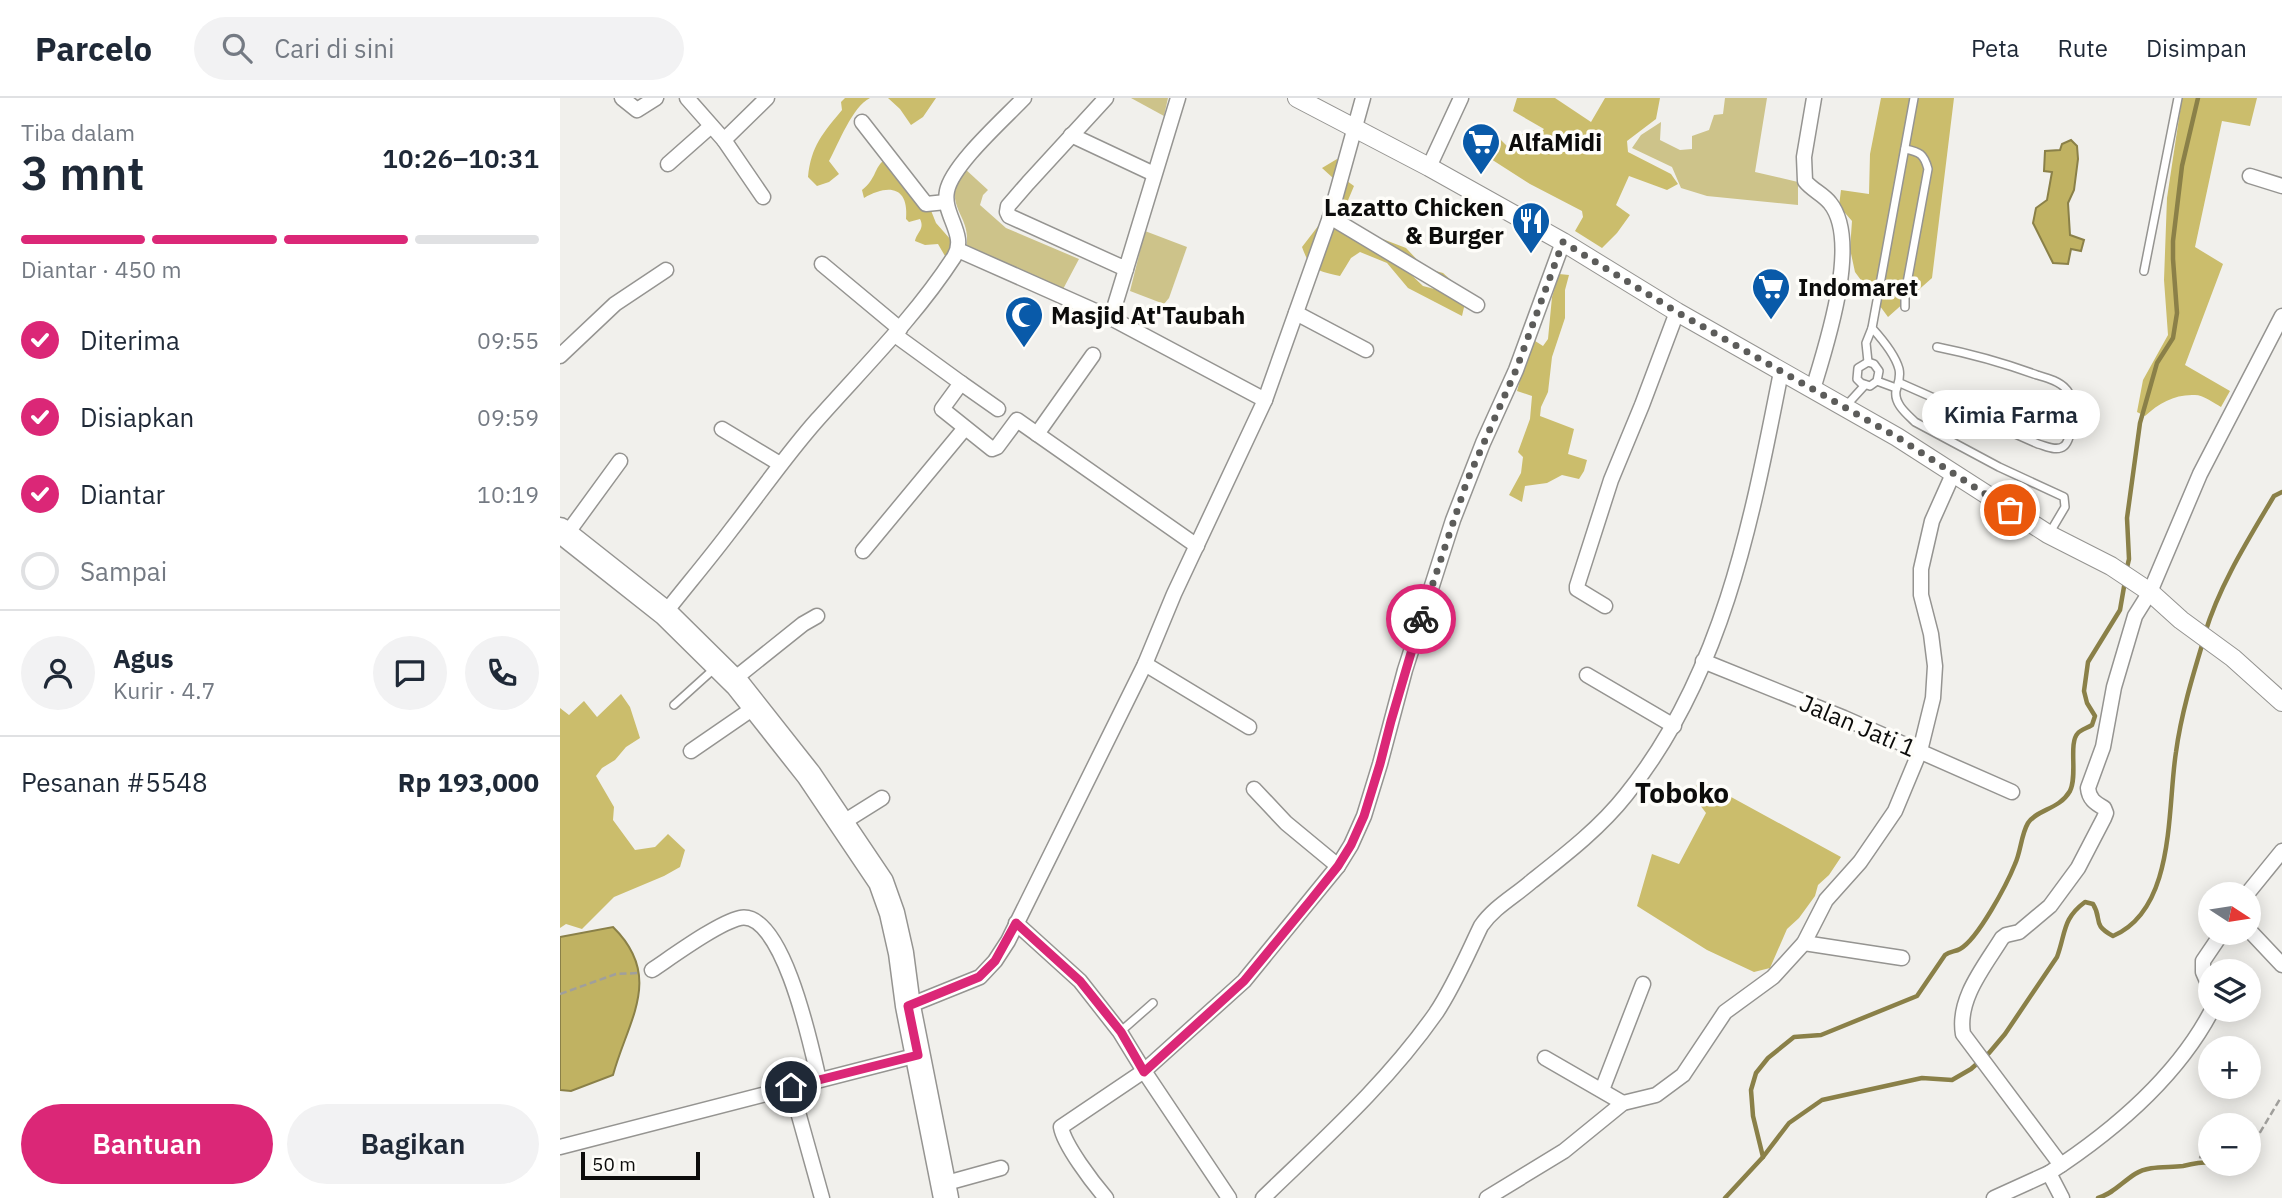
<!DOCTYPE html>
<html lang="id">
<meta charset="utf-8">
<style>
body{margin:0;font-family:"IBM Plex Sans",sans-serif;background:#f2f2f3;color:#1f2937;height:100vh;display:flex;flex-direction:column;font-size:26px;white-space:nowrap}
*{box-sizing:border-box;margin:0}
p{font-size:23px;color:#747a83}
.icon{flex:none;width:38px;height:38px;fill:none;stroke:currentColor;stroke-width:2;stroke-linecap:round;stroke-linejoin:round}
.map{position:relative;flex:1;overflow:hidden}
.panel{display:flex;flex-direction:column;background:#fff;width:560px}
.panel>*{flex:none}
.needle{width:46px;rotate:102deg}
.controls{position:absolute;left:1638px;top:784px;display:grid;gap:14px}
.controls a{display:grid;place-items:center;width:63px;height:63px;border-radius:50%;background:#fff;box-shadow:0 4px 18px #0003;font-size:35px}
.scale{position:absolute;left:21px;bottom:18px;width:119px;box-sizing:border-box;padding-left:7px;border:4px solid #0c0c0b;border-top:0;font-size:19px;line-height:24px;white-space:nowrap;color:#0c0c0b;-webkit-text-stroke:5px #fefdf9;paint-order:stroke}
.pin{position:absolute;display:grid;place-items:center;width:60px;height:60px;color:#fff;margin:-30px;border:4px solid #fff;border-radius:50%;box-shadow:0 2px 7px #0007}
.courier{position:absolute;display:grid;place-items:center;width:70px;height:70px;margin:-35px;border:5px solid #db2777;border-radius:50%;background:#fff;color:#222;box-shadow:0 2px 9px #0007}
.bubble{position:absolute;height:49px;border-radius:24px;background:#fff;box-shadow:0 4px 18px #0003;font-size:23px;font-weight:600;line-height:49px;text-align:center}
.head em{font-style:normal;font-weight:600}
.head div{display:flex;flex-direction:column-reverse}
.head{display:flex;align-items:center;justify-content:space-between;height:119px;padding:0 21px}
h1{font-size:46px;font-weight:600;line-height:52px}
.bar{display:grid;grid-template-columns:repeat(4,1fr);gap:10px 7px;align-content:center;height:84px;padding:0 21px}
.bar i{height:9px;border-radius:5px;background:#e0e1e3}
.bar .active{background:#db2777}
.bar p{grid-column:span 4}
.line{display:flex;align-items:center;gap:18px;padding:0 21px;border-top:2px solid #e0e1e3}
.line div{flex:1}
.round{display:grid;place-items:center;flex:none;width:74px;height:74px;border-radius:37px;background:#f2f2f3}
ol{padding:0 21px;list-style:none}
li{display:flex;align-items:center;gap:21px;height:77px}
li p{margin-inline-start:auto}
li .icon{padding:7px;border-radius:50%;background:#db2777;color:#fff;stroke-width:4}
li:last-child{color:#747a83}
li i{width:38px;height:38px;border:4px solid #e0e1e3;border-radius:50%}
.primary-button{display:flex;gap:14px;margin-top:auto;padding:14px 21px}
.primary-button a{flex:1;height:80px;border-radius:42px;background:#db2777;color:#fff;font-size:28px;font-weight:600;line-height:80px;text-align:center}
.primary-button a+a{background:#f2f2f3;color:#1f2937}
header{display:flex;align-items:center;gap:42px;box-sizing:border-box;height:98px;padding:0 35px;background:#fff;border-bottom:2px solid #e0e1e3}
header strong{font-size:33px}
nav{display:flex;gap:38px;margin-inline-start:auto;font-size:24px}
.search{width:490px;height:63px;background:#f2f2f3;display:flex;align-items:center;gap:18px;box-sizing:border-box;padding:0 24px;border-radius:38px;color:#747a83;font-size:26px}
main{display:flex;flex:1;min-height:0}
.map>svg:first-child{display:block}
.green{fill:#cdc38a}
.forest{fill:#cbbd6c}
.water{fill:#c0b262;stroke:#8a8048;stroke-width:2}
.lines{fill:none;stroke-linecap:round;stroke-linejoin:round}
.stream{stroke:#8a8048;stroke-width:4.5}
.service-casing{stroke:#959491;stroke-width:10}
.minor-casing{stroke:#959491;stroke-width:17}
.tertiary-casing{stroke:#959491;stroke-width:20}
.trunk-casing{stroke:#959491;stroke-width:27}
.path{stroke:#a09f9c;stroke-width:2.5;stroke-dasharray:7 3.5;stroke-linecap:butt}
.service{stroke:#fff;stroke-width:7}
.minor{stroke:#fff;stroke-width:14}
.tertiary{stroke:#fff;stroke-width:18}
.trunk{stroke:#fff;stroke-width:24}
.done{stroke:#5c5c5a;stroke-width:7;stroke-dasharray:0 12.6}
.route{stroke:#db2777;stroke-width:9}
.labels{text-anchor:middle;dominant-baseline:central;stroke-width:7;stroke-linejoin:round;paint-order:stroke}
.poi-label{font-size:24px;font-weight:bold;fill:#0c0c0b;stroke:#fefdf9;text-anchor:start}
.street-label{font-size:24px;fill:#0c0c0b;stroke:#fefdf9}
.quarter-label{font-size:28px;font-weight:bold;fill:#0c0c0b;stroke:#fefdf9}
</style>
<header>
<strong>Parcelo</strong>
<div class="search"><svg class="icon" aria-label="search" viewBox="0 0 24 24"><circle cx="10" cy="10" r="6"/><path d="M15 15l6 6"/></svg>Cari di sini</div>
<nav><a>Peta</a><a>Rute</a><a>Disimpan</a></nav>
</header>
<main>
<section class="panel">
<div class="head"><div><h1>3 mnt</h1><p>Tiba dalam</p></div><em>10:26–10:31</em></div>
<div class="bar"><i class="active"></i><i class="active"></i><i class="active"></i><i></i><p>Diantar · 450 m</p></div>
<ol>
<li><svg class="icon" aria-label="check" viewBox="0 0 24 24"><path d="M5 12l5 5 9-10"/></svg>Diterima<p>09:55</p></li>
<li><svg class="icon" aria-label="check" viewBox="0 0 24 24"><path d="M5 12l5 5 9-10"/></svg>Disiapkan<p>09:59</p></li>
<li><svg class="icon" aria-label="check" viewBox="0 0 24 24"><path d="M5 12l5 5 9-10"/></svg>Diantar<p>10:19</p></li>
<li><i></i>Sampai</li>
</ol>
<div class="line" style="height:126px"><a class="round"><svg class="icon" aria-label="person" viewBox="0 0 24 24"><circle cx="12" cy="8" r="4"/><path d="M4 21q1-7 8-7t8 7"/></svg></a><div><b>Agus</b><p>Kurir · 4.7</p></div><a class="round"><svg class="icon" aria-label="chat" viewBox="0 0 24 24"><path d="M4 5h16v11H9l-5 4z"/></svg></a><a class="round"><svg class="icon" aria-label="phone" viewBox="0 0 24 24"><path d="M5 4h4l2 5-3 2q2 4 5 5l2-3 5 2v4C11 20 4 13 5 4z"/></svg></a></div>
<div class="line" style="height:91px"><div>Pesanan #5548</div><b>Rp 193,000</b></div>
<div class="primary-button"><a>Bantuan</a><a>Bagikan</a></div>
</section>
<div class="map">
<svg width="1722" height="1100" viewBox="0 0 1722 1100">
<rect width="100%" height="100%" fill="#f1f0ec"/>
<!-- green -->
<g class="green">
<path d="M571 0H608L604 18Z"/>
<path d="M1165 0H1207L1195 74 1238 84V107L1147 98 1121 90 1112 69 1072 50 1081 37 1101 24 1100 42 1120 52 1132 51V38L1149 32 1154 17 1163 16Z"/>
<path d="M404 70 428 92 423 97 420 107 446 130 519 161 501 195 405 153C416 117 378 110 404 70Z"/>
<path d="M585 133 627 149 609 200 604 206 570 193Z"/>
</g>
<!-- forest -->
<g class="forest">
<path d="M285 0H310C292 9 279 45 269 63L279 76 269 84 257 88 248 79C251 48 263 35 282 12L281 4Z"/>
<path d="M328 0H376L363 19 351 27 340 11Z"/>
<path d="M957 0H995L1031 24 1045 0H1100L1096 21 1067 43 1068 54 1111 76 1118 86 1107 92 1069 78 1056 107 1070 117 1057 135 1042 150 1015 133 1023 119 1022 113 970 86 920 54 917 40 936 37 948 49 962 36 977 39 984 31 953 13Z"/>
<path d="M1321 0H1394L1372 180 1328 219 1295 174 1290 151 1292 123 1279 108 1281 92 1309 96 1310 56Z"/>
<path d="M1622 0H1697L1690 28 1662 23 1635 149 1663 166 1625 267 1670 293 1661 309C1654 305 1643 297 1635 297 1615 296 1599 305 1585 318L1577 314 1583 282 1608 237 1604 182 1607 100Z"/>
<path d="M777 61 786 69 787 83 794 88 781 119 807 135 846 150 865 170 883 175 892 183 873 181 842 168 863 188 901 198 905 205 902 218 848 190 827 165 800 154 791 160 780 178C758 173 750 172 742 149L762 123 773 80 762 70Z"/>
<path d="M323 63 326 64 370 110 376 125 391 142 392 156 385 158 378 146 365 147 355 143C357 134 365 131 360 121L349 124 346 121C349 88 328 86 304 100L302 92C316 81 314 71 323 63Z"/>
<path d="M999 176 1009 177 1005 192V220L992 259 988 294 981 309 980 318 1014 331 1008 356 1027 362 1024 373 1019 381 1002 377 987 385 965 388 962 404 949 397 961 375 963 359 958 354 970 321 972 298 957 293 972 241 983 248 988 241 992 199Z"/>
<path d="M61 596 70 609 80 640 66 649 55 662 42 670 36 678 54 709 53 722 75 752 95 749 108 736 125 752 120 769 104 778 54 799 22 831 6 826 0 830V610L9 617 24 603 37 619Z"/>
<path d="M1140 682 1281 759 1269 777 1258 787 1255 798 1239 820 1227 831 1210 870 1194 874 1147 852 1077 808 1092 756 1119 766 1146 715 1131 695Z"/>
</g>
<!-- water -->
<g class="water">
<path d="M1511 42 1517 48 1518 61 1514 92 1508 105 1510 137 1524 142 1521 153 1511 151 1508 166 1493 165 1473 125 1476 110 1487 102 1492 74 1484 73 1485 53 1500 52 1502 46Z"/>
<path d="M53 829C104 879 68 922 53 977L11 993 0 992V839Z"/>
</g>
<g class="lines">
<!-- stream -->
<g class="stream">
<path d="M1566 474 1569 461 1567 420 1580 325 1597 265 1613 240 1617 215 1613 161V143L1622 68 1638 0"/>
<path d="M1645 535C1660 486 1688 442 1714 398L1722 394"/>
<path d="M1203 1059 1193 1018 1191 992 1196 975 1208 960 1234 939 1261 937 1357 898 1385 857C1390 853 1395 854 1400 851 1418 841 1447 786 1455 766 1461 753 1461 737 1468 725 1477 711 1499 712 1510 693 1518 677 1508 645 1518 635 1521 632 1527 630 1532 627L1535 618 1527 605 1524 593 1528 564 1560 512 1565 483"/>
<path d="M1654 1066 1671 1068 1684 1066"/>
<path d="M1165 1100 1203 1059 1229 1025 1262 1002 1362 980 1392 982 1411 971 1429 955 1445 936 1497 859C1506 835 1502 821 1525 804L1533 806C1543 822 1531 826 1553 838 1616 811 1607 710 1616 654 1621 617 1632 580 1643 544"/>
<path d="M1538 1100C1554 1095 1561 1085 1575 1076 1589 1067 1607 1070 1623 1068 1634 1066 1640 1063 1650 1065"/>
</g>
<defs>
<g id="service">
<path d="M1354 0 1312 230C1322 241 1335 256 1339 271 1341 280 1338 285 1336 293 1334 306 1347 316 1355 324L1439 369 1504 399 1505 409 1489 436"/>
<path d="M1345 51C1360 54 1364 56 1368 71L1345 196V209"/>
<path d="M1584 173 1618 0"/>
<path d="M1308 264 1306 245 1312 230"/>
<path d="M1317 283 1319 273 1314 266 1308 264 1298 270 1297 281 1301 285 1310 288 1317 283 1336 290"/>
<path d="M1340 285 1478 346C1486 348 1497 354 1504 348 1513 341 1515 299 1506 291 1499 283 1487 280 1477 277 1444 265 1412 256 1377 249"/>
<path d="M1284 310 1305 287"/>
<path d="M114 607 155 570"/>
<path d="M560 934 593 905"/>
</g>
<g id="minor">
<path d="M62 0 77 12 96 0"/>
<path d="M127 0 164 42 207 0"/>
<path d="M546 0 468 85 448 108 447 114 449 118 566 171 618 0"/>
<path d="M302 24 366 106 386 104"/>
<path d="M511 37 594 76"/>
<path d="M164 42 203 99"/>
<path d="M108 66 151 28"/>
<path d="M869 69 901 0"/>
<path d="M1690 78 1722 88"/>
<path d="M770 119 917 207"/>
<path d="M398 152 551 220 705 302"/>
<path d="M262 166 340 231"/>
<path d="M736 215 806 252"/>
<path d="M551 220 566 171"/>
<path d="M335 237 401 285 382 311 432 351 437 349 457 322 637 448"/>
<path d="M0 258 55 206 106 172"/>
<path d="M401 285 438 311"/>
<path d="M1253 291C1266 248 1301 143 1270 105 1263 96 1252 92 1245 83L1244 59 1254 0"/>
<path d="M162 331 220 366"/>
<path d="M477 336 533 257"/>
<path d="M6 437 60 363"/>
<path d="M303 453 405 330"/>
<path d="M1045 508 1017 491V488L1051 382 1082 307 1117 214"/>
<path d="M105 515C127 487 150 460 171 432 200 395 226 357 257 322 304 269 355 219 394 159 408 137 382 117 387 93 392 67 444 21 464 0"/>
<path d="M1143 563 1284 620 1452 694"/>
<path d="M585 566 689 629"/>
<path d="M1027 577 1114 628"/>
<path d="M173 582 243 526 257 518"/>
<path d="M131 653 195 609"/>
<path d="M694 691 726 725 778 768"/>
<path d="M282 725 322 700"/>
<path d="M1687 796 1722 753"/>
<path d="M456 825 520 883 560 934 584 973 669 1100"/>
<path d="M1689 832 1722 867"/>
<path d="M1244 845 1342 860"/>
<path d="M92 872C113 858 158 825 180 820 223 811 252 952 259 982"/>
<path d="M1650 890 1643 874V863L1662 835"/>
<path d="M348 908 420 879 435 863 448 843 585 566 614 496 705 302 770 119 803 0"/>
<path d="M985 960 1063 1005"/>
<path d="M231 989 262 1100"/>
<path d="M1042 992 1083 886"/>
<path d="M0 1049 358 957"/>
<path d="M1501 1067 1403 936C1397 901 1424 869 1442 840L1446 837 1459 834 1490 808 1518 770 1544 720 1546 715 1544 710C1535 705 1529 701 1528 690L1543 649 1554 589 1575 518 1590 494 1640 376 1722 218"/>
<path d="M383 1086 441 1070"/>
<path d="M546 1100C533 1085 504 1047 501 1029L584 973 684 883 778 768 791 747 804 718 820 666 845 572 893 422 923 345 956 272 1003 144"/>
<path d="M703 1100C764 1041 827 985 876 915 894 888 907 857 921 828 934 809 955 798 972 783 1005 757 1040 730 1066 697 1163 577 1192 421 1221 274"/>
<path d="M927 1100 1004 1053 1063 1005 1096 997 1123 977 1165 914 1213 879 1244 845 1266 802 1300 764 1335 713 1360 653 1373 600 1375 568 1371 536 1361 497V471L1372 423 1393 376"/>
<path d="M1434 1100 1489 1075"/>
<path d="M1502 1100 1489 1075C1552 1034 1617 979 1652 912"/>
</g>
<path id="tertiary" d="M737 0 869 69 1003 144 1117 214 1337 339 1488 436 1551 468 1590 494 1621 522 1673 560 1722 604"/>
<path id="trunk" d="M0 432 105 515 178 587 249 677 321 784 332 815 341 855 348 908 386 1100"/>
</defs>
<!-- service casing -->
<use href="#service" class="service-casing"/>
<!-- minor casing -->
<use href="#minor" class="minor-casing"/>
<!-- tertiary casing -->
<use href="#tertiary" class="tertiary-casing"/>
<!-- trunk casing -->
<use href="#trunk" class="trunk-casing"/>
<!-- path -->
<g class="path">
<path d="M0 896 56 876 79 875"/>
<path d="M1689 1053 1720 1001H1722"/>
<path d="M1639 1059 1650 1061"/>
</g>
<!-- service -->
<use href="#service" class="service"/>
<!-- minor -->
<use href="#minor" class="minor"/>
<!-- tertiary -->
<use href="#tertiary" class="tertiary"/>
<!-- trunk -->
<use href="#trunk" class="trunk"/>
</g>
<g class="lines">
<!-- done -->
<path class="done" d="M861 521 907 383 956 272 1003 144 1117 214 1337 339 1450 412"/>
<!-- route -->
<path class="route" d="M231 989 358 957 348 908 419 879 435 863 456 825 520 883 561 934 584 974 684 883 750 803 778 768 791 747 804 718 820 666 831 623 861 521"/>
</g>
<!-- icons -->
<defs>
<symbol id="supermarket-pin" viewBox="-11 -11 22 30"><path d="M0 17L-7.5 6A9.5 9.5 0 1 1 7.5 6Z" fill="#095aa9" stroke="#fefdf9"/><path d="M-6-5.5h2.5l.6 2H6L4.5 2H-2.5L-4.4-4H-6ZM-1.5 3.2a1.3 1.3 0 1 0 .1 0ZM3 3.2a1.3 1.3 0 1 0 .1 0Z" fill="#fff"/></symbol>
<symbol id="restaurant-pin" viewBox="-11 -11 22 30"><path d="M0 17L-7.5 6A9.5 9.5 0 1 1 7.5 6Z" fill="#095aa9" stroke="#fefdf9"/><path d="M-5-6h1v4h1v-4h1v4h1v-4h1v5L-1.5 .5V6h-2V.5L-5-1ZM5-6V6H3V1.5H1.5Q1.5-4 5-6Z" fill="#fff"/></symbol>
<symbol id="mosque-pin" viewBox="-11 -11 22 30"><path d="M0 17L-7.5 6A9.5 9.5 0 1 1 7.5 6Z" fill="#095aa9" stroke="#fefdf9"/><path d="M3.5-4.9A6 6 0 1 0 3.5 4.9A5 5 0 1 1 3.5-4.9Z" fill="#fff"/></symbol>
</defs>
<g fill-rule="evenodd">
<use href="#supermarket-pin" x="899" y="22" width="44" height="60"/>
<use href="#restaurant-pin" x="949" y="101" width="44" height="60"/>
<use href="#supermarket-pin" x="1189" y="167" width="44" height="60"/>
<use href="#mosque-pin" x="442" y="195" width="44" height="60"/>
</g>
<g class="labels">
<!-- poi labels -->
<g class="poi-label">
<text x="948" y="44">AlfaMidi</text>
<text x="944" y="109" text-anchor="end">Lazatto Chicken<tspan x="944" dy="28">&amp; Burger</tspan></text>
<text x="1238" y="189">Indomaret</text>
<text x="491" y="217">Masjid At'Taubah</text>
</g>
<!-- street labels -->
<g class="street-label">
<text transform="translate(1298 627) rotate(23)">Jalan Jati 1</text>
</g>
<!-- quarter labels -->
<g class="quarter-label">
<text x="1122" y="694">Toboko</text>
</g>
</g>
</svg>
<div class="controls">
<a><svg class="needle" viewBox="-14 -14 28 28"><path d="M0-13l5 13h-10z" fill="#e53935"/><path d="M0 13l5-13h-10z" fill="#747a83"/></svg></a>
<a><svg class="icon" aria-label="layers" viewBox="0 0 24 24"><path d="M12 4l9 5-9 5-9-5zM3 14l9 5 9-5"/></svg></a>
<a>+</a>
<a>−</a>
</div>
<div class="scale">50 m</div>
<div class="pin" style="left:1450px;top:412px;background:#ea580c"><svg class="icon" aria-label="bag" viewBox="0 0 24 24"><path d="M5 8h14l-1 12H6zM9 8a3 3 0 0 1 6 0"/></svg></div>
<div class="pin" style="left:231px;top:989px;background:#1f2937"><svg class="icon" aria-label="home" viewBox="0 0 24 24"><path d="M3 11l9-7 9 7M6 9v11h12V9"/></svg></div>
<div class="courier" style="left:861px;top:521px"><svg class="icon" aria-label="bike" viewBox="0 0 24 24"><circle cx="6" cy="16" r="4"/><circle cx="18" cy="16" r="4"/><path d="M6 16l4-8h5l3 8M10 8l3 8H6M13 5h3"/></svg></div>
<div class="bubble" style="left:1362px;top:292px;width:178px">Kimia Farma</div>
</div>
</main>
